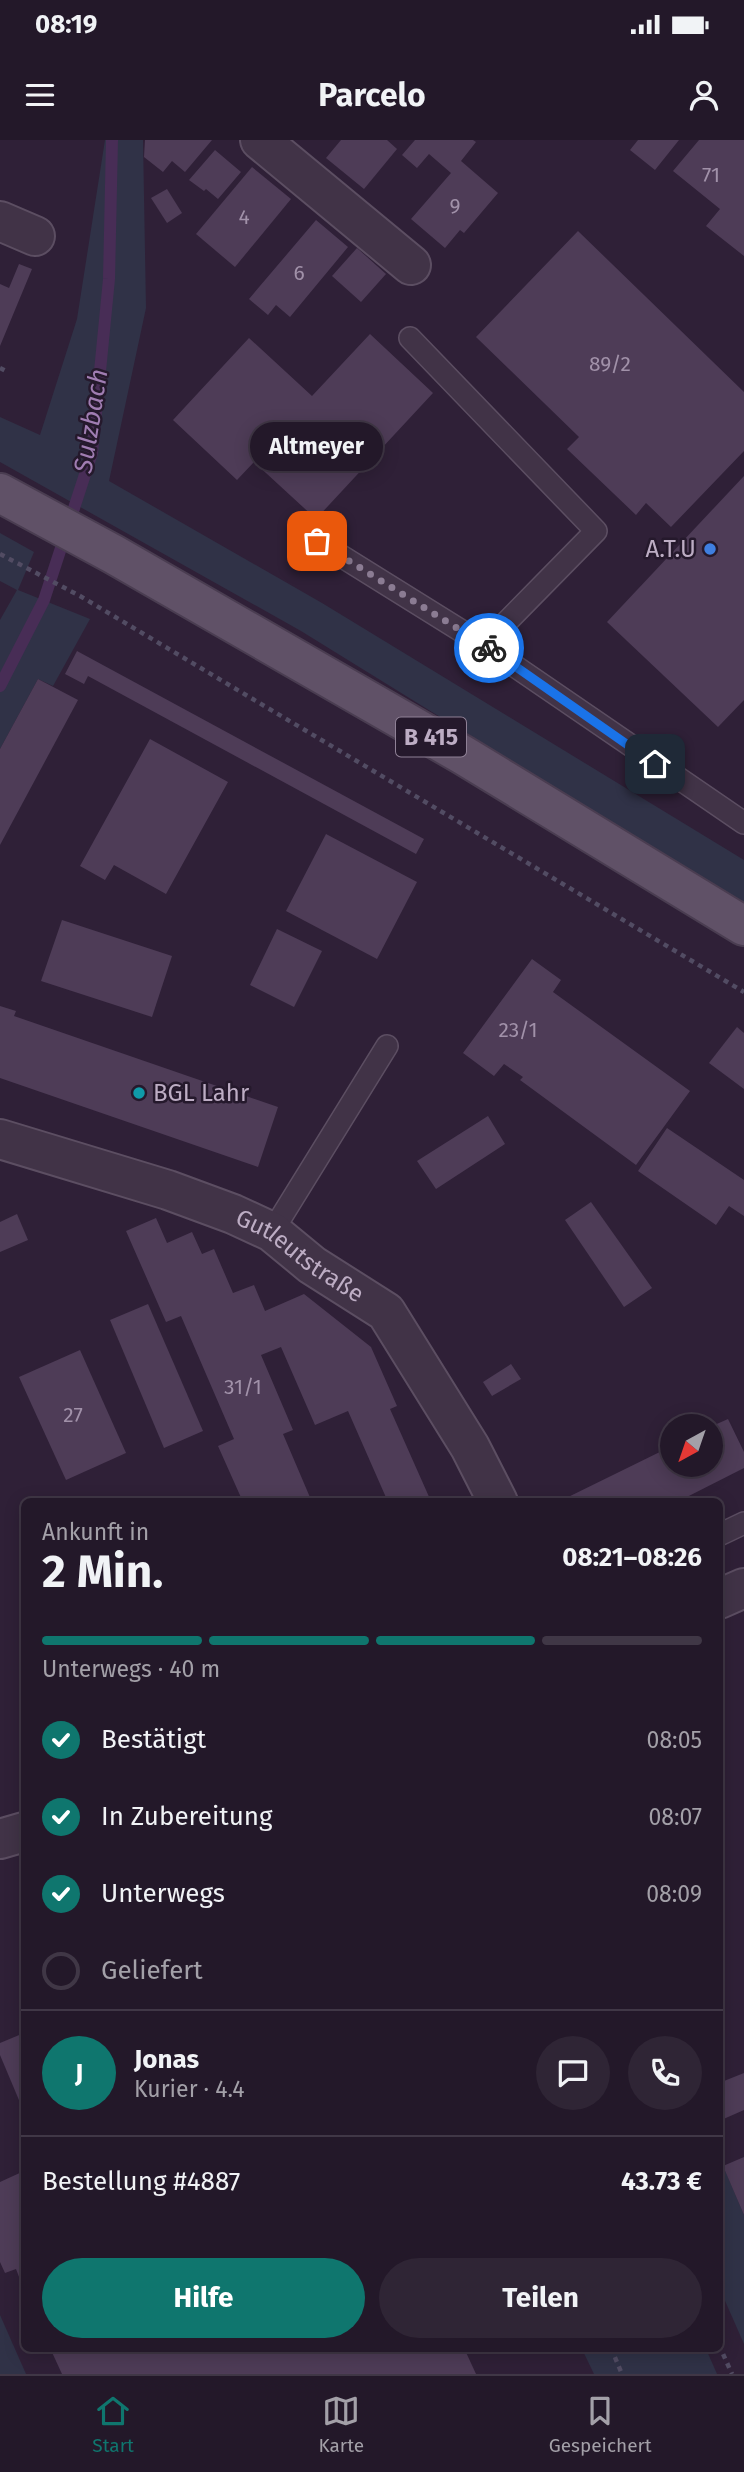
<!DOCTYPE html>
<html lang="de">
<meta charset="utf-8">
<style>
body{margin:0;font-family:"Fira Sans",sans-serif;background:#2f2535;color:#f1f3f6;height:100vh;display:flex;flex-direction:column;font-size:26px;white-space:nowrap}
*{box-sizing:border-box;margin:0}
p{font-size:23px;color:#a3a0a8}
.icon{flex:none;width:38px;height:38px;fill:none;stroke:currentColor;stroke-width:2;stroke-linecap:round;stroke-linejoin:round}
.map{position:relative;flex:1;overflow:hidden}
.drawer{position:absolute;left:21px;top:1358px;width:702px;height:854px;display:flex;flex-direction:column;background:#231829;border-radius:10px;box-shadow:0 4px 18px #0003,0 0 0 2px #403746}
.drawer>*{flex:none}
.needle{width:46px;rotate:220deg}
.buttons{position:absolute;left:660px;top:1274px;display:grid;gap:14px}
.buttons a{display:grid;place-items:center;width:63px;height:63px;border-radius:50%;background:#231829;box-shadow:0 4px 18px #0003,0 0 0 2px #403746;font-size:35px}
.pin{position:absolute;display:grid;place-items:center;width:60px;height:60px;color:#fff;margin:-30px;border-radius:14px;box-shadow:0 4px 10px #0006}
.courier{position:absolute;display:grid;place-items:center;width:70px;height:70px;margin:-35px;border:5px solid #1a73e8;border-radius:50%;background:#fff;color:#222;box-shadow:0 2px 9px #0007}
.bubble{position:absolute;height:49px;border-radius:24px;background:#231829;box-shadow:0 4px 18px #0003,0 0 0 2px #403746;font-size:23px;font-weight:700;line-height:49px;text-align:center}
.headline em{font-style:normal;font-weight:700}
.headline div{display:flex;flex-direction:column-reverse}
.headline{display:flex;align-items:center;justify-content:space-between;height:119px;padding:0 21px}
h1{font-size:46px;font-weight:700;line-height:52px}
.bar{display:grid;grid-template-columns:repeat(4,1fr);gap:10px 7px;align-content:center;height:84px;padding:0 21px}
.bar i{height:9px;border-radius:5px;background:#403746}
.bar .selected{background:#0f766e}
.bar p{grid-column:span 4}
.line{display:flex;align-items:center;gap:18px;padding:0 21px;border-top:2px solid #403746}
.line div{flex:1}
.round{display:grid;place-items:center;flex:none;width:74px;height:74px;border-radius:37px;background:#2f2535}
ol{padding:0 21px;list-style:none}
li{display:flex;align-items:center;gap:21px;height:77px}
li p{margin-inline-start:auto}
li .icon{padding:7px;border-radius:50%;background:#0f766e;color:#fff;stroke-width:4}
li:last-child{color:#a3a0a8}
li i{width:38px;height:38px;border:4px solid #403746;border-radius:50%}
.cta{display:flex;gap:14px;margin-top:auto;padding:14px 21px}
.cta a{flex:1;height:80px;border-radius:42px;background:#0f766e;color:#fff;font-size:28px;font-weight:700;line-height:80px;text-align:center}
.cta a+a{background:#2f2535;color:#f1f3f6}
.status{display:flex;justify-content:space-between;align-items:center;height:49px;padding:0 35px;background:#231829;direction:ltr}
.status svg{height:19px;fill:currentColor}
header{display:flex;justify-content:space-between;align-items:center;height:91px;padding:0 21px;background:#231829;font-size:32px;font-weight:700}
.tab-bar{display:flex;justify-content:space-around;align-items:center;height:98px;border-top:2px solid #403746;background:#231829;font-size:19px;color:#a3a0a8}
.tab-bar a{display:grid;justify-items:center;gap:4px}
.tab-bar .selected{color:#0f766e}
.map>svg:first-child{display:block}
.green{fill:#303247}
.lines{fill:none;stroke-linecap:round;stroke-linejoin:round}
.stream{stroke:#482d56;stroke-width:12}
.building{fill:#4e3c57}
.service-casing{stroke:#5c4e62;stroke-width:24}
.minor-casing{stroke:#5c4e62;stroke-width:42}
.primary-casing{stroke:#4a3d51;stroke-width:42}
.path{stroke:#524c63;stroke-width:4.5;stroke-dasharray:5 5;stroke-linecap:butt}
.service{stroke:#413347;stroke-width:21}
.minor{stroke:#413347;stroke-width:38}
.primary{stroke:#605167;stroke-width:38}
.done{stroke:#8b7c93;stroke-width:7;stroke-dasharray:0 12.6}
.route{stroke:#1a73e8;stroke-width:9}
.shop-dot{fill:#3f7fe0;stroke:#25192c;stroke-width:2.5}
.culture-dot{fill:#0f9aa8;stroke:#25192c;stroke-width:2.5}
.labels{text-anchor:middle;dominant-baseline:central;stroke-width:5;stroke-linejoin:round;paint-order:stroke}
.number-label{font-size:21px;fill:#a191a9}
.shield{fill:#25192c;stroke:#8f8196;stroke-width:2}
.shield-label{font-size:23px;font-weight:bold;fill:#bdadc4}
.poi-label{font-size:24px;fill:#bdadc4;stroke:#25192c;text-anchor:end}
.street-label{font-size:24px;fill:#bdadc4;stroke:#25192c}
.water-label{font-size:26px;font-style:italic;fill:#a07db2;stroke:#25192c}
</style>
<div class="status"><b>08:19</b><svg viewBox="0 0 49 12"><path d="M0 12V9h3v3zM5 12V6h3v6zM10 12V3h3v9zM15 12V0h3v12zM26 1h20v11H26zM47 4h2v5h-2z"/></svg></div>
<header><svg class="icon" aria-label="menu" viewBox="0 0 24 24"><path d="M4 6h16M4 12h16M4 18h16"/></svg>Parcelo<svg class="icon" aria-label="person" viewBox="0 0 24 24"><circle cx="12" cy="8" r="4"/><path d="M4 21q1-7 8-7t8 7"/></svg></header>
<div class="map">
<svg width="744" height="2234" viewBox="0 0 744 2234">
<rect width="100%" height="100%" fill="#2f2037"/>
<!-- green -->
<g class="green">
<path d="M105 0H143L146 168 109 341 322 463 744 720V765L301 491 0 322V277L40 295 77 179Z"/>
<path d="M0 393 34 412 18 450 90 479 53 546 38 539 0 609V480L17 450 0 441Z"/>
<path d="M719 2016 744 2075V2204L719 2147Z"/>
<path d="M0 2175 26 2234H0Z"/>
<path d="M582 2209H706L717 2234H594Z"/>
</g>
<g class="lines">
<!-- stream -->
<path class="stream" d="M0 546 44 460 92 313 109 139 112 0"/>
</g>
<!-- building -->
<g class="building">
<path d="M145 0H212L185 32 172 21 163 32 144 17Z"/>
<path d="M341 0H387L397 9 364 49 326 18Z"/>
<path d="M415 0H473L476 2 461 21 498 53 464 93 460 90 445 108 411 79 451 33 429 14 417 28 402 15Z"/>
<path d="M638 0H679L655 30 630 10Z"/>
<path d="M699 0H744V116L706 86 720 69 673 31Z"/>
<path d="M215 10 241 32 218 59 206 49 204 51 189 40Z"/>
<path d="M252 27 291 59 235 127 196 94Z"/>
<path d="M167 49 182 73 167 83 151 58Z"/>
<path d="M316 80 348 107 290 177 276 165 268 175 249 159Z"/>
<path d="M578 91 744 252V311L671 387 646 363 636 375 567 309 579 297 476 197Z"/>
<path d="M357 108 386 134 361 162 332 136Z"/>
<path d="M19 124 32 129 0 206V144L9 148Z"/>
<path d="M370 194 433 253 316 379 254 322 237 340 173 280 249 198 312 256Z"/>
<path d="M744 336V560L718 587 607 482Z"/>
<path d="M77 511 424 699 416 714 88 536 84 544 65 534Z"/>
<path d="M38 539 78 560 0 705V609Z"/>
<path d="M150 599 228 642 166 754 114 725 105 740 80 726Z"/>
<path d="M326 694 417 742 377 819 286 771Z"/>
<path d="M62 780 172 816 152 877 41 841Z"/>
<path d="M277 789 322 811 294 867 250 845Z"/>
<path d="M532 819 561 840 553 852 690 951 636 1025 520 940 523 937 504 924 494 936 463 913Z"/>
<path d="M0 866 16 871 14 876 278 967 258 1027 0 938Z"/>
<path d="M737 887 744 893V949L709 923Z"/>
<path d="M488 976 505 1004 436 1049 417 1021Z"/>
<path d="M667 988 744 1040V1076L729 1066 716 1085 638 1031Z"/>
<path d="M591 1062 652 1148 624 1167 565 1080Z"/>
<path d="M17 1074 28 1100 0 1112V1082Z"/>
<path d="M156 1078 167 1103 192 1092 202 1114 214 1109 233 1153 254 1145 265 1171 304 1154 371 1207 397 1266 390 1269 430 1359 423 1362H388L348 1271 315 1285 281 1207 261 1215 293 1290 283 1294 312 1362H243L218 1306 234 1299 181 1176 166 1182 126 1091Z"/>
<path d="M148 1164 203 1291 164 1308 110 1180Z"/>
<path d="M80 1210 126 1313 66 1340 19 1237Z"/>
<path d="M511 1224 521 1239 492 1256 483 1242Z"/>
<path d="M728 1279 744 1312V1328L677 1362H558L672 1306V1325H710V1287Z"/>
<path d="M24 1893V1972L0 1915V1903Z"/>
<path d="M719 1930 724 1941 744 1933V1970L719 1981Z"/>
<path d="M744 2017V2075L723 2026Z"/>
<path d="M24 2031V2150L16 2129 5 2133 0 2122V2042Z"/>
<path d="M50 2208H464L476 2234H62Z"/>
</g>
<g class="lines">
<defs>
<g id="service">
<path d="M410 198 596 391 484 505"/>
<path d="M317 401 484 505 744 683"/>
<path d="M272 1092 387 906"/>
<path d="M719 1395 744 1383"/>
</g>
<g id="minor">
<path d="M260 0 411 125"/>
<path d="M0 81 35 96"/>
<path id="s1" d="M0 999 168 1050 233 1074 272 1092 312 1125 386 1172 470 1307 498 1362"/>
<path d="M719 1459 744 1448"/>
<path d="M0 1699 24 1692"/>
</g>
<path id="primary" d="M0 353 113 414 463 615 744 786"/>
</defs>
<!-- service casing -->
<use href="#service" class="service-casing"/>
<!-- minor casing -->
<use href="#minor" class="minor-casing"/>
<!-- primary casing -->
<use href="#primary" class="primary-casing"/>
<!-- path -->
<g class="path">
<path d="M0 228 6 231"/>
<path d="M0 414 80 456 744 852"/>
<path d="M719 2205 732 2234"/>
<path d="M611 2208 622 2234"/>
</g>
<!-- service -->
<use href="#service" class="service"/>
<!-- minor -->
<use href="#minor" class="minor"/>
<!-- primary -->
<use href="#primary" class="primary"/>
</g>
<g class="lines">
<!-- done -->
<path class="done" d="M317 401 489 508"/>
<!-- route -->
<path class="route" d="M489 508 655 624"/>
</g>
<!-- markers -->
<circle class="shop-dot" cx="710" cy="409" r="7"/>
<circle class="culture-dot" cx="139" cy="953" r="7"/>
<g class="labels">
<!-- number labels -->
<g class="number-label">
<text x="711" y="35">71</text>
<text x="455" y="66">9</text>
<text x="244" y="77">4</text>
<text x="299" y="133">6</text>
<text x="610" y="224">89/2</text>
<text x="518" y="890">23/1</text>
<text x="243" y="1247">31/1</text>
<text x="73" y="1275">27</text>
</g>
<!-- shield labels -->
<rect class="shield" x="396" y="577.5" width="70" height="39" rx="5"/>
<g class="shield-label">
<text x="431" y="597">B 415</text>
</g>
<!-- poi labels -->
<g class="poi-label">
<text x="696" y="409">A.T.U</text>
<text x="153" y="953" text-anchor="start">BGL Lahr</text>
</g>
<!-- street labels -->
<g class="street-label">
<text stroke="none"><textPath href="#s1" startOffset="324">Gutleutstraße</textPath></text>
</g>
<!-- water labels -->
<g class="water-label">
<text transform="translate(91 281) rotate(-81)">Sulzbach</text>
</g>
</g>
</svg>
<div class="buttons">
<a><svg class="needle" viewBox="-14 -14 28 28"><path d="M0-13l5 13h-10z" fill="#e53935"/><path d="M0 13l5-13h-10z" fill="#a3a0a8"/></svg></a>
</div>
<div class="pin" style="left:317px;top:401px;background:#ea580c"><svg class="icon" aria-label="bag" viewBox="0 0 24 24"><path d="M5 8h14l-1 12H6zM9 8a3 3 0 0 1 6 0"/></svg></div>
<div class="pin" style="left:655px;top:624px;background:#1f2937"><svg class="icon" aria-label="home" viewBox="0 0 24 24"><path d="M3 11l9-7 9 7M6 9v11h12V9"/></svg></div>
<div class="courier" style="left:489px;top:508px"><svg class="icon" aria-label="bike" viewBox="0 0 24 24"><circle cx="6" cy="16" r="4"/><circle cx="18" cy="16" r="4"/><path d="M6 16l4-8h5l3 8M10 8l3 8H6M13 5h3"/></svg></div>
<div class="bubble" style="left:250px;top:282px;width:133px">Altmeyer</div>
<section class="drawer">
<div class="headline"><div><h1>2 Min.</h1><p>Ankunft in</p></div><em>08:21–08:26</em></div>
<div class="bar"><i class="selected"></i><i class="selected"></i><i class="selected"></i><i></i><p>Unterwegs · 40 m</p></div>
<ol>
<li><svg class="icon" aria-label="check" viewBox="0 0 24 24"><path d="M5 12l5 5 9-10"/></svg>Bestätigt<p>08:05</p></li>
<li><svg class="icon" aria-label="check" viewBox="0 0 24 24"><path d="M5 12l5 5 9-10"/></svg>In Zubereitung<p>08:07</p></li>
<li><svg class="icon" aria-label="check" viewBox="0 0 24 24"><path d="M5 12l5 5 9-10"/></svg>Unterwegs<p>08:09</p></li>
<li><i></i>Geliefert</li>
</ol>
<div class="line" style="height:126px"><b class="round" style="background:#0f766e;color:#fff">J</b><div><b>Jonas</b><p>Kurier · 4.4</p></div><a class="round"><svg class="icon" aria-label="chat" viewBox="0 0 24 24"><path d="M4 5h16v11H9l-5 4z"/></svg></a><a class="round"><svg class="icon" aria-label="phone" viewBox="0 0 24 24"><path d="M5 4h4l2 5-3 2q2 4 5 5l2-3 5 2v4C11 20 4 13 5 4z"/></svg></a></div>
<div class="line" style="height:91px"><div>Bestellung #4887</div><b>43.73 €</b></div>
<div class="cta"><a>Hilfe</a><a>Teilen</a></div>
</section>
</div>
<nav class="tab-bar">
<a class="selected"><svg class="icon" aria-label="home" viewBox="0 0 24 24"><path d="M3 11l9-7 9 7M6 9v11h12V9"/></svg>Start</a>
<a><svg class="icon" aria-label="map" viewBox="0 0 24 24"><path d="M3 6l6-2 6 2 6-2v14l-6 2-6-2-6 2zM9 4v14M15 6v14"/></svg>Karte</a>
<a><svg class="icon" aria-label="saved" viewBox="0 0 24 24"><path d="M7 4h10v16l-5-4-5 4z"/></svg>Gespeichert</a>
</nav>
